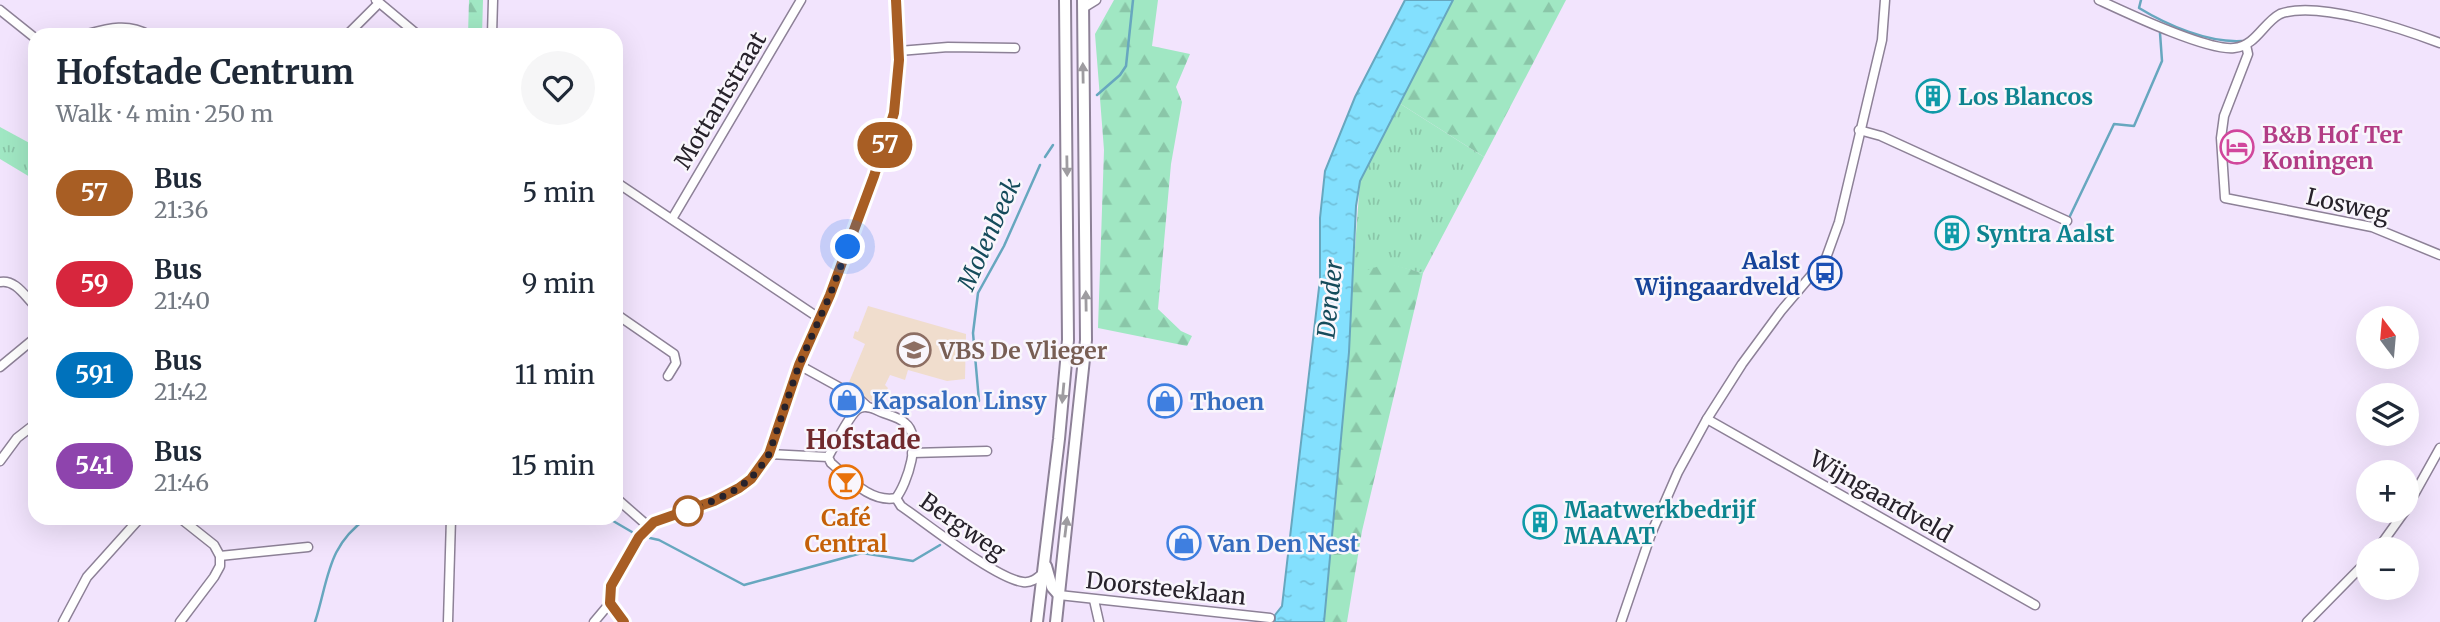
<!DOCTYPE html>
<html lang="en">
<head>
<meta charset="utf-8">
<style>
	:root { --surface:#fff; --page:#f6f6f7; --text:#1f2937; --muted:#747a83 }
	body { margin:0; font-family:Merriweather,serif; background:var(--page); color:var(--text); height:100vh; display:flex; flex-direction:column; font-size:26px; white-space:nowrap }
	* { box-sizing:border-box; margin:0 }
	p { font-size:23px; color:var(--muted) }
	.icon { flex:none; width:38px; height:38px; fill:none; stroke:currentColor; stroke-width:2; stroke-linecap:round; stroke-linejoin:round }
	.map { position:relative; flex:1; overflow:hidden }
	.sheet { position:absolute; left:28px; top:28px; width:595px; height:497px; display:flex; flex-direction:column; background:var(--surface); border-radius:21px; box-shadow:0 7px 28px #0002 }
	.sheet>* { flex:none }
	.badge { padding:0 14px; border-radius:23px; font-size:24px; line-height:46px }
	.needle { width:46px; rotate:344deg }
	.fabs { position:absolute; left:2356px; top:306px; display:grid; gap:14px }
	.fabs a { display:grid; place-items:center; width:63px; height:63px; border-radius:50%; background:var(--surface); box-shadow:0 7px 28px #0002; font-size:35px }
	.you { position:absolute; width:35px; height:35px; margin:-18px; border:5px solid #fff; border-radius:50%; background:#1a73e8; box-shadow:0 0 0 10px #1a73e833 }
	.map>.badge { position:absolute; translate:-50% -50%; box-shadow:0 0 0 4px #fff }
	.round { display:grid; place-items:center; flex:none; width:74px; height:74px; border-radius:37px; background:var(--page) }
	.overview { display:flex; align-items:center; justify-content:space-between; height:119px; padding:0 28px }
	h1 { font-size:33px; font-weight:700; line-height:52px }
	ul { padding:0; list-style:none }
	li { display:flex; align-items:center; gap:21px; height:91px; padding:0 28px }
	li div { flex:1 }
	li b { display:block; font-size:26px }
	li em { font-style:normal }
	li .badge { min-width:77px; font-weight:700; text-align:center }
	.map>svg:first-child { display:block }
	.education { fill:#f0ddcd }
	.grass { fill:url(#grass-tufts) }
	.forest { fill:url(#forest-firs) }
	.water { fill:url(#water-ripples); stroke:#67a7bf; stroke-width:2 }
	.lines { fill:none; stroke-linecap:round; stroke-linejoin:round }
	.stream { stroke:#67a7bf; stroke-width:2.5 }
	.minor-casing { stroke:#8d8197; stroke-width:11 }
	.major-casing { stroke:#8d8197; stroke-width:14 }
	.minor { stroke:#fff; stroke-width:8 }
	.major { stroke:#fff; stroke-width:10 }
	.oneway { fill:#9e9ca0 }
	.line-casing { stroke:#fff; stroke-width:16 }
	.line { stroke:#a85e24; stroke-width:10 }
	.walk { stroke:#27222b; stroke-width:7; stroke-dasharray:0 12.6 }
	.stop-dot { fill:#fff; stroke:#a85e24; stroke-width:3.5 }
	.labels { text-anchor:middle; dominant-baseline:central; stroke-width:5; stroke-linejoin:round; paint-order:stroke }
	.culture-label { font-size:23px; font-weight:bold; fill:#0d838f; stroke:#f9f6fc; text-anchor:start }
	.street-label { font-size:23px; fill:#27222b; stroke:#f9f6fc }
	.hotel-label { font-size:23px; font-weight:bold; fill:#b23c85; stroke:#f9f6fc; text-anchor:start }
	.transit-label { font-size:23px; font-weight:bold; fill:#164399; stroke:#f9f6fc; text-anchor:end }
	.education-label { font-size:23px; font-weight:bold; fill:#785e54; stroke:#f9f6fc; text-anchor:start }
	.shop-label { font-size:23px; font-weight:bold; fill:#366cbe; stroke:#f9f6fc; text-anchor:start }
	.food-label { font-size:23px; font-weight:bold; fill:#c56008; stroke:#f9f6fc }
	.water-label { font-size:24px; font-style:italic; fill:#154b5b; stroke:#f9f6fc }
	.quarter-label { font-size:26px; font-weight:bold; fill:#712a2e; stroke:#f9f6fc }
</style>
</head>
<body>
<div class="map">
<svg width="2440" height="622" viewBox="0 0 2440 622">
	<defs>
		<pattern id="grass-tufts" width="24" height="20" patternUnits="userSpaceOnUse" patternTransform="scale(1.75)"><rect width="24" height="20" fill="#a0e7c3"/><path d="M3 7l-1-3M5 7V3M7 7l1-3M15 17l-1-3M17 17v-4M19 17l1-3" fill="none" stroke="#8ac6a8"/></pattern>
		<pattern id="forest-firs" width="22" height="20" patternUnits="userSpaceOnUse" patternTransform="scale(1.75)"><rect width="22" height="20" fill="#a0e7c3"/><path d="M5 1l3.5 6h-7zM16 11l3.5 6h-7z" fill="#8ac6a8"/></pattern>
		<pattern id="water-ripples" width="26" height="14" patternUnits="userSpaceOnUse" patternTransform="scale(1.75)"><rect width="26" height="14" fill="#83e0fe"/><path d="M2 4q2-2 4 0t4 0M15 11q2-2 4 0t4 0" fill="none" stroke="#71c0da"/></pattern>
	</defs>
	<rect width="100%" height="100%" fill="#f2e4fd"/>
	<path class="education" d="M868,306l98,28 -1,45 -18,2 -39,-11 -3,10 -15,-5 -5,10 3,3 -10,17 -31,-18 18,-43 -12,-6 2,-7 3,1z"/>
	<g class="grass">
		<path d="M1399,103l85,54 -61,116 -36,-9 -35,23 8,-106z"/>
		<path d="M0,127l35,19v34l-35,-21z"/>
	</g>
	<g class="forest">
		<path d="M469,0h14l-1,35h-14z"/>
		<path d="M1114,0h44l-6,46 38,8 -14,33 6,15 -11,62 -13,145 23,22 11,5 -5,10 -89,-18 6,-178 -9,-116z"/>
		<path d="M1453,0h113l-82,157 -85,-54z"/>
		<path d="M1387,263l36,10 -61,258 -15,91h-23l25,-270 3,-65 8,-14z"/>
	</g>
	<path class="water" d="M1405,0h48l-93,181 -4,25 -7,146 -25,270h-49v-7l7,-9 38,-327v-61l5,-47 30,-74z"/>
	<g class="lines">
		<g class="stream">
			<path d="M2141,0l-2,8c28,17 69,35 103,33"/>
			<path d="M1097,95l23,-20 6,-9 7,-66"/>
			<path d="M1045,157l8,-12"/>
			<path d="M2070,216l44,-92 20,2 28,-65 -2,-28"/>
			<path d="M979,401l-6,-68 5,-40 26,-47 36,-81"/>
			<path d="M608,518l24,14"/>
			<path d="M650,538l9,2 85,45 118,-32 51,8 27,-16"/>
			<path d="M315,622c14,-44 12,-76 52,-104"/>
		</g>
		<defs>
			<g id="minor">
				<path d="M376,0l42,35"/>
				<path d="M2099,0c28,13 108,51 135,48 22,-2 29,-25 46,-34 37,-14 123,15 160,29"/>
				<path d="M1083,8l13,-8"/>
				<path d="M0,10l35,28"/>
				<path d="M83,35c23,-6 44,-13 66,0"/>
				<path d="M347,35l32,-32"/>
				<path d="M492,35l1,-35"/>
				<path d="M2246,45l2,9 -24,62 -3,22 4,60 147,29 68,28"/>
				<path d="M899,51l49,-4 67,1"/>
				<path d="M1859,130l22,6 186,85"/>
				<path d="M616,182l203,136"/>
				<path d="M672,219l129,-219"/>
				<path d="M0,282c15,-3 25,14 35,24"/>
				<path d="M616,314l58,40 2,9 -8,13"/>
				<path d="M799,365l58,32 11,10"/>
				<path d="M0,367l35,-29"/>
				<path d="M1707,419l328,186"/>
				<path d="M912,453l75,-2"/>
				<path d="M769,454l59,3 3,6c18,15 39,40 65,35 11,-14 27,-61 9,-75 -6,-6 -17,-8 -24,-11 -7,-3 -14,-7 -21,-4 -10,4 -26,39 -32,49"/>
				<path d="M0,461l17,-23 18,-14"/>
				<path d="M616,498l32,28"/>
				<path d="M896,498l5,8c25,17 95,73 122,76 8,1 13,-3 19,-8"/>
				<path d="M2406,509l34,-61"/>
				<path d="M2377,550l28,-39"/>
				<path d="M220,556l88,-9"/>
				<path d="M1059,595l211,23"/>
				<path d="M1094,600l5,22"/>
				<path d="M63,622l24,-45 53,-59"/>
				<path d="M180,622l34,-45 6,-11v-10l-6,-11 -34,-27"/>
				<path d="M448,622l3,-104"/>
				<path d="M594,622l16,-19"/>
				<path d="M624,622l-14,-19 1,-17 28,-49 15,-15 60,-21 25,-13 19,-17 11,-17 30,-89 31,-71 53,-142 11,-39 5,-53 -3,-60"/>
				<path d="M1621,622l30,-88 27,-62 29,-53 35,-55 39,-53 45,-53 13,-36 43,-182 3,-40"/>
				<path d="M2307,622l61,-62"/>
			</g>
			<g id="major">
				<path d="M1046,566l6,21 7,8"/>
				<path d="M1037,622l22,-183 9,-99 -3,-340"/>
				<path d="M1056,622l30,-282 -3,-340"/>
			</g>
		</defs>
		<use href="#minor" class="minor-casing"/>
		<use href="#major" class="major-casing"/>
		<use href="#minor" class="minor"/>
		<use href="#major" class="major"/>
	</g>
	<defs><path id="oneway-solid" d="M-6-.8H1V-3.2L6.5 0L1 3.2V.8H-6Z" transform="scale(1.75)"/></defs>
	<g class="oneway">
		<use href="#oneway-solid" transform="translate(1083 73) rotate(-91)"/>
		<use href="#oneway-solid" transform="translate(1067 166) rotate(89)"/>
		<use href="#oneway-solid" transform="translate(1086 301) rotate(-91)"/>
		<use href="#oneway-solid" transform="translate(1063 393) rotate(95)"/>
		<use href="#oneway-solid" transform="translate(1066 527) rotate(-83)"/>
	</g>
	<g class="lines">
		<defs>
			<path id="line" d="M624,622l-14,-19 1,-17 28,-49 15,-15 60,-21 25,-13 12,-9 18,-25 30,-89 31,-70 44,-119 20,-63 5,-53 -3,-60"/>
		</defs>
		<use href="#line" class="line-casing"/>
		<use href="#line" class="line"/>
		<path class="walk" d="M688,511c36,-15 60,-21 81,-57l30,-89 31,-70 18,-48"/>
	</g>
	<defs>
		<symbol id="building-ring" viewBox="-11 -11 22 22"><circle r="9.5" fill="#f9f6fc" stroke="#0f9aa8" stroke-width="1.5"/><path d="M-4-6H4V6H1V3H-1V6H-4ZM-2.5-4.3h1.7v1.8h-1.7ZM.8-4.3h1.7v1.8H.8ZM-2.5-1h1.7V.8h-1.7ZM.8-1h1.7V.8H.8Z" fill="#0f9aa8"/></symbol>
		<symbol id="hotel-ring" viewBox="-11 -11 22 22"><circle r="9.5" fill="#f9f6fc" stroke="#d1479c" stroke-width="1.5"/><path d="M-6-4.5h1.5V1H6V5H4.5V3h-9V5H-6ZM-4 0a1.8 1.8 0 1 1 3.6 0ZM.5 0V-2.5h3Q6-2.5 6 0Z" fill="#d1479c"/></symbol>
		<symbol id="bus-ring" viewBox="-11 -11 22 22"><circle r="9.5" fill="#f9f6fc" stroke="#1a4fb4" stroke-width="1.5"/><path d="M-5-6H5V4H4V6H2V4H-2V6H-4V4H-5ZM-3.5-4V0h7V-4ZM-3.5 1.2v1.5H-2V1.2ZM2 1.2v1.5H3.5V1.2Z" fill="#1a4fb4"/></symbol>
		<symbol id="school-ring" viewBox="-11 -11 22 22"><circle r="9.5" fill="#f9f6fc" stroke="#8d6e63" stroke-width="1.5"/><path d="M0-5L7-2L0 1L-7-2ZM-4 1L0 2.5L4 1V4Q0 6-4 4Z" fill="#8d6e63"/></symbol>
		<symbol id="shop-ring" viewBox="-11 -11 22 22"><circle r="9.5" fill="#f9f6fc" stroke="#3f7fe0" stroke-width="1.5"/><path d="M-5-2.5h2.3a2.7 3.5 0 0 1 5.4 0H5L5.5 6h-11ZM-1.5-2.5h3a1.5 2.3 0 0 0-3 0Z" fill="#3f7fe0"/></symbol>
		<symbol id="bar-ring" viewBox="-11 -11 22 22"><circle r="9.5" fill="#f9f6fc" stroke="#e8710a" stroke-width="1.5"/><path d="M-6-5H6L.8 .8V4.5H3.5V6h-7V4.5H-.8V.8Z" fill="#e8710a"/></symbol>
	</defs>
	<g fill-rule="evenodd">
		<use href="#building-ring" x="1914" y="77" width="38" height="38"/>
		<use href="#hotel-ring" x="2218" y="128" width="38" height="38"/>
		<use href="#building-ring" x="1933" y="214" width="38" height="38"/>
		<use href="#bus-ring" x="1806" y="254" width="38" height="38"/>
		<use href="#school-ring" x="895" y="331" width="38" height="38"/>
		<use href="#shop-ring" x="828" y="381" width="38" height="38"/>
		<use href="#shop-ring" x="1146" y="382" width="38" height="38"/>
		<use href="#bar-ring" x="827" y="463" width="38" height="38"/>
		<use href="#building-ring" x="1521" y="503" width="38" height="38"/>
		<use href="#shop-ring" x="1165" y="524" width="38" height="38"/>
	</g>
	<circle class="stop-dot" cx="688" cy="511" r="14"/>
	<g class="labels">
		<g class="culture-label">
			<text x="1958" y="96">Los Blancos</text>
			<text x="1976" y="233">Syntra Aalst</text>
			<text x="1564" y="509">Maatwerkbedrijf<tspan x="1564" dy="26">MAAAT</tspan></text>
		</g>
		<g class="street-label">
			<text transform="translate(720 100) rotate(-59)">Mottantstraat</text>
			<text transform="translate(2348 205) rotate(13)">Losweg</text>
			<text transform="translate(1881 496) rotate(30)">Wijngaardveld</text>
			<text transform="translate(963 526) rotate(35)">Bergweg</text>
			<text transform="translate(1166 588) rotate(6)">Doorsteeklaan</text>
		</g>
		<g class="hotel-label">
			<text x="2262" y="134">B&amp;B Hof Ter<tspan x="2262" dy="26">Koningen</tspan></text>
		</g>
		<g class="transit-label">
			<text x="1800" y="260">Aalst<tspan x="1800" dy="26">Wijngaardveld</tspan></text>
		</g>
		<g class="education-label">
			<text x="939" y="350">VBS De Vlieger</text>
		</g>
		<g class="shop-label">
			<text x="872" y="400">Kapsalon Linsy</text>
			<text x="1190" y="401">Thoen</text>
			<text x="1208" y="543">Van Den Nest</text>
		</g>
		<g class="food-label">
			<text x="846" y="517">Café<tspan x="846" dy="26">Central</tspan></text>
		</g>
		<g class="water-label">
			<text transform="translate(989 234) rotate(-66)">Molenbeek</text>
			<text transform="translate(1330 299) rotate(-84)">Dender</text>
		</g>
		<g class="quarter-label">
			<text x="863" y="439">Hofstade</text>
		</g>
	</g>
</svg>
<div class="fabs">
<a><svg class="needle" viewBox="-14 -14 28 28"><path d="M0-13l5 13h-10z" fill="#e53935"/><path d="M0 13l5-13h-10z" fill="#747a83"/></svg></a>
<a><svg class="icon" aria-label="layers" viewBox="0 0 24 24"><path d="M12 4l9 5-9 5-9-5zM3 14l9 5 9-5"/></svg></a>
<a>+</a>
<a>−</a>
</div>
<div class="you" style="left:848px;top:247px"></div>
<b class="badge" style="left:885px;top:145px;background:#a85e24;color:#fff">57</b>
<section class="sheet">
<div class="overview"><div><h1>Hofstade Centrum</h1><p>Walk · 4 min · 250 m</p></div><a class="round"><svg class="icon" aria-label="heart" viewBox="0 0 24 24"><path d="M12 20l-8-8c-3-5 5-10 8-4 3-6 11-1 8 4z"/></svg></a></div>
<ul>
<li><span class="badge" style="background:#a85e24;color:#fff">57</span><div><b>Bus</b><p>21:36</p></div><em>5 min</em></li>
<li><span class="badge" style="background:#d7263d;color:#fff">59</span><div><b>Bus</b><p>21:40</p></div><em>9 min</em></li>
<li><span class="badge" style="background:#0072bc;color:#fff">591</span><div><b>Bus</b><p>21:42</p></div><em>11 min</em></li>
<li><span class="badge" style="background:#8e44ad;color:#fff">541</span><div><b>Bus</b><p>21:46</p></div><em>15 min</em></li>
</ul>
</section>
</div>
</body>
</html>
